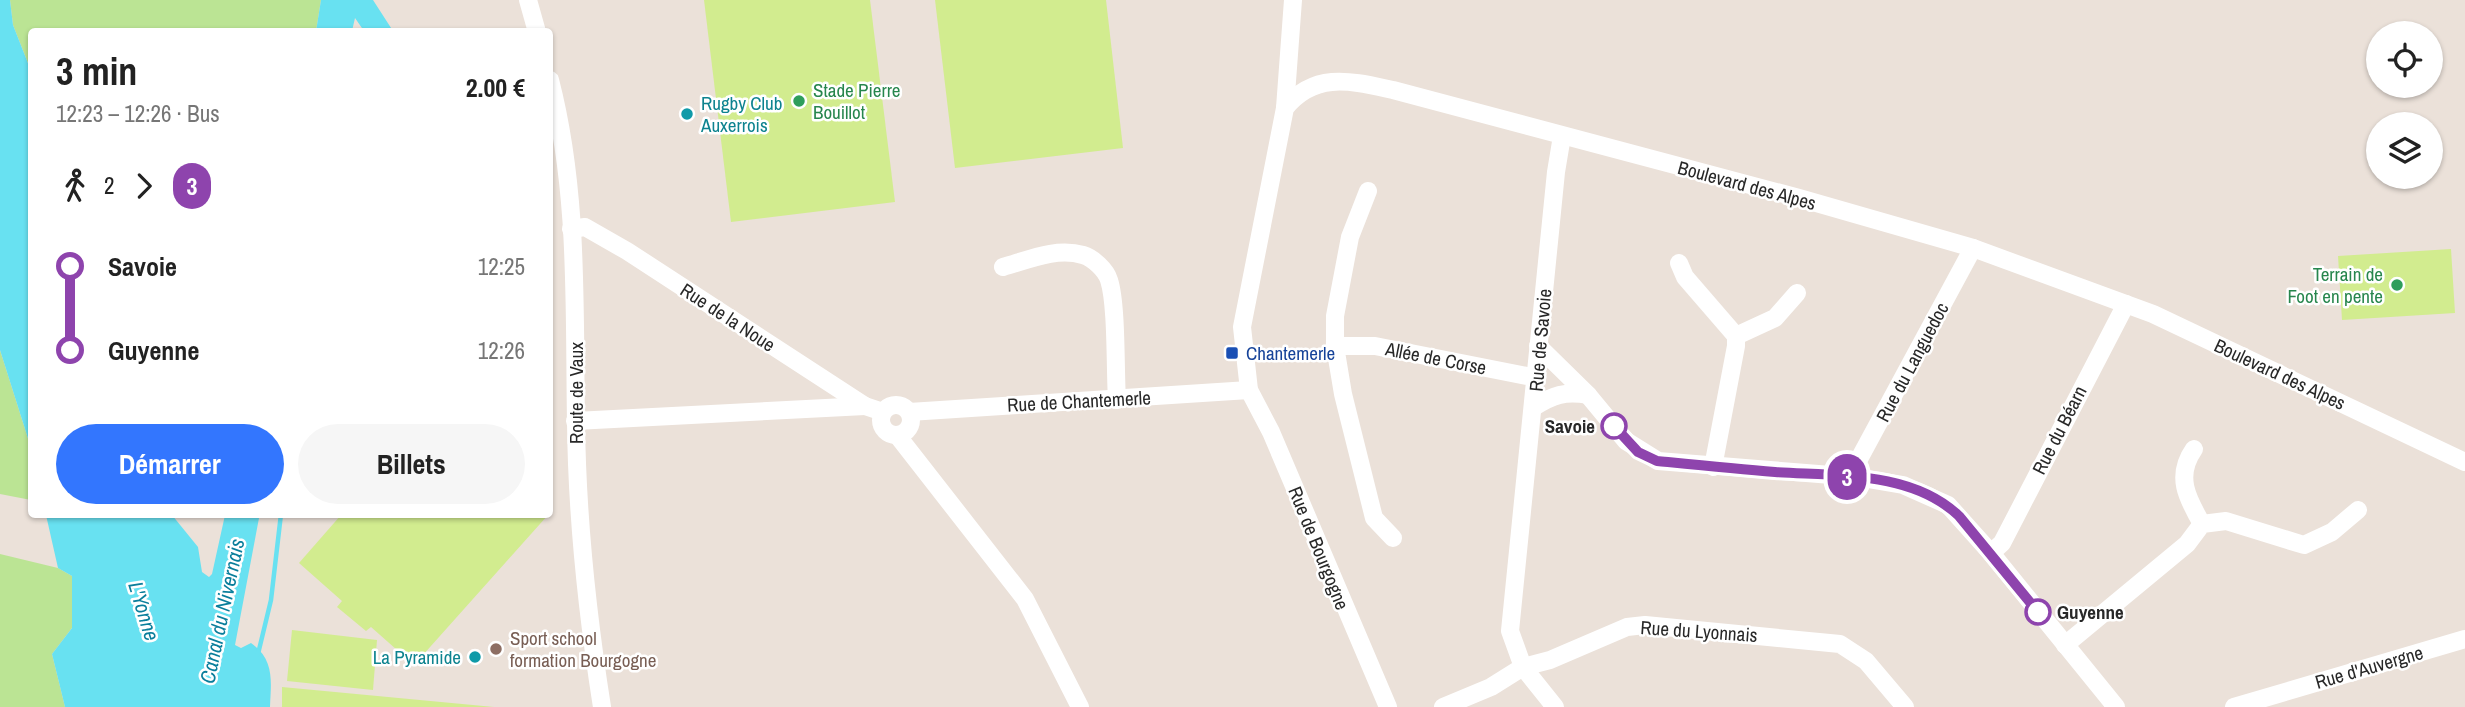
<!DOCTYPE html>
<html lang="fr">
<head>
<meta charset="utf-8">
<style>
	:root { --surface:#fff; --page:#f6f6f6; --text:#222; --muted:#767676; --accent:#3376fe }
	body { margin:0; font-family:"Archivo Narrow",sans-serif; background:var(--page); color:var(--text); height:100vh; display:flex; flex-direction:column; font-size:26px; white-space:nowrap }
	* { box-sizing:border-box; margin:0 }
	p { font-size:23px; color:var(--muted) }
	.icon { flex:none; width:38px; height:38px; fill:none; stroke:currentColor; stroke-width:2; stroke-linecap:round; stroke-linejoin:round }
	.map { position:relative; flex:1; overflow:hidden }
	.drawer { position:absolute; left:28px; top:28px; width:525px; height:490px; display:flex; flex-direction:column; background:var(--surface); border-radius:7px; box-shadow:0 2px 5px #0004 }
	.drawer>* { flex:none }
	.badge { padding:0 14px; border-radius:23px; font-size:24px; line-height:46px }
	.controls { position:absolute; left:2366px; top:21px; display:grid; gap:14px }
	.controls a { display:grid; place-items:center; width:77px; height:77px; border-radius:50%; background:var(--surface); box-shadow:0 2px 5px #0004; font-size:35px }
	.map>.badge { position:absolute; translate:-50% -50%; box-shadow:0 0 0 4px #fff }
	.legs { display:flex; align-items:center; gap:10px; height:77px; padding:0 28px; font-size:23px }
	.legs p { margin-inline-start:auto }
	.summary { display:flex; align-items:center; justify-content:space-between; height:119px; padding:0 28px }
	h1 { font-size:38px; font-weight:700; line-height:52px }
	.action { display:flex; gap:14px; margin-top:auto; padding:14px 28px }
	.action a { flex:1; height:80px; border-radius:42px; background:var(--accent); color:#fff; font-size:28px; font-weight:700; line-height:80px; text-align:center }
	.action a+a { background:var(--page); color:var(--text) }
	ul { padding:0 28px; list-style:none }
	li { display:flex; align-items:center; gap:24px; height:84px; font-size:26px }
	li i { display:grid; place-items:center; width:10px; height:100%; margin:0 9px; background:currentColor }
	li i::after { content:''; width:18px; height:18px; margin:-9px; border:5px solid; border-radius:50%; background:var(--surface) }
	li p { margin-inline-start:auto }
	li:first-child i { background:linear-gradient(#0000 50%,currentColor 0) }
	li:last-child i { background:linear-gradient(currentColor 50%,#0000 0) }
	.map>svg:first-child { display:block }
	.green { fill:#bbe494 }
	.pitch { fill:#d2ec8f }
	.water { fill:#68e1f1 }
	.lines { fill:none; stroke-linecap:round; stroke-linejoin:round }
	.stream { stroke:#68e1f1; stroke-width:4.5 }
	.minor { stroke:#fff; stroke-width:18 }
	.line-1-casing { stroke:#fff; stroke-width:16 }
	.line-1 { stroke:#8e44ad; stroke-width:10 }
	.leisure-dot { fill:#2e9e5b; stroke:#fff; stroke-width:2.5 }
	.culture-dot { fill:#0f9aa8; stroke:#fff; stroke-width:2.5 }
	.transit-dot { fill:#1a4fb4; stroke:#fff; stroke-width:2.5 }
	.stop-1-dot { fill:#fff; stroke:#8e44ad; stroke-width:3.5 }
	.education-dot { fill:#8d6e63; stroke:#fff; stroke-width:2.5 }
	.labels { text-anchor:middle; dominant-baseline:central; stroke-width:5; stroke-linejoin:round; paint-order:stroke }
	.leisure-label { font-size:19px; fill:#27864d; stroke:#fff; text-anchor:start }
	.culture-label { font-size:19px; fill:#0d838f; stroke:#fff; text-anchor:start }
	.street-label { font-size:19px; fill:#282828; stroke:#fff }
	.transit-label { font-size:19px; fill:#164399; stroke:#fff; text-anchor:start }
	.stop-label { font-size:19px; font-weight:bold; fill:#282828; stroke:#fff; text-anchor:end }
	.education-label { font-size:19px; fill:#785e54; stroke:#fff; text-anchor:start }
	.water-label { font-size:21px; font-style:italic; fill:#0a7e9b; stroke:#fff }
</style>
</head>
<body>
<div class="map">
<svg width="2465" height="707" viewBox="0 0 2465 707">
	<rect width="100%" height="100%" fill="#ebe1d9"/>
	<g class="green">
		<path d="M10,0h311l-5,31 -284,1 -1,39 -18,-46z"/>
		<path d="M0,350l31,98v52l-31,-6z"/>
		<path d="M0,554l58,14 14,8v52l-20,26 13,53h-65z"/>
	</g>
	<g class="pitch">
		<path d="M704,0h166l25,202 -164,20z"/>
		<path d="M935,0h171l17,148 -168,20z"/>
		<path d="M2451,249l4,64 -113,7 -4,-64z"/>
		<path d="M341,515v-1l207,1 -134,150 -43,-38 -5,4 -29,-24 5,-6 -43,-38z"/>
		<path d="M292,630l85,10 -4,50 -86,-9z"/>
		<path d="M282,687l212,20h-212z"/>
	</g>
	<g class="water">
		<path d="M0,0h10l3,25 18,46v377l-31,-98z"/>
		<path d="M321,0h52l20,31h-29l-9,-13 -3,13h-36z"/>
		<path d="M46,515h126l26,32 4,25 7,5 3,-3 13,-59h22l12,3 -24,127 6,3 10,-5c24,17 20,38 19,64h-205l-13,-53 20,-26v-52l-14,-8z"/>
	</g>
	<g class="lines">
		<path class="stream" d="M258,654l13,-54 10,-86"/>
		<g class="minor">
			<path d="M528,0l9,32"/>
			<path d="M550,80c29,112 24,228 26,342 1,97 11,190 26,285"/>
			<path d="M1285,108l8,-108"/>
			<path d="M1368,191l-18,46 -15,79v30l8,48 31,124 19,20"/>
			<path d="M571,229l14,-2 42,24 238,155 18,6"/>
			<path d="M1679,263l6,14 51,59v10l-23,121"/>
			<path d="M1003,267c25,-7 53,-20 80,-12 10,3 23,15 26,25 8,25 6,90 8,120"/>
			<path d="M1736,336l39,-18 22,-25"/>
			<path d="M1335,346h40l162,32"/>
			<path d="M1538,346l50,49 38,46 32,20 198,16 47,8 45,20 43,48 125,154"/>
			<circle cx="896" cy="420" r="15"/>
			<path d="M1534,407c19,-12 31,-16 54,-12"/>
			<path d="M909,412l340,-22"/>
			<path d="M575,421l290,-15"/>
			<path d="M897,435l128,164 55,108"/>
			<path d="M2194,449c-19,27 -7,49 8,75"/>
			<path d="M1856,477l2,-16 115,-213"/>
			<path d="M1991,553l11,-10 124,-239"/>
			<path d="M2065,645l122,-101 15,-20 24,-3 78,24 28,-13 26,-22"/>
			<path d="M1388,707l-117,-275 -22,-42 -7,-63 43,-219c30,-37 66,-27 108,-18l406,108 174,50 180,66 312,148"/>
			<path d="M1443,707l48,-20 32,-20 27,-7 77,-33 18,-2 195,19 26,17 39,46"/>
			<path d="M1555,707l-32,-40 -13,-36 46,-459 6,-36"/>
			<path d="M2234,707l231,-68"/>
		</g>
	</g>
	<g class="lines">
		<defs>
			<path id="line-1" d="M1614,426l24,26 19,9c40,4 79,8 118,11 62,4 137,-1 184,44l79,96"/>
		</defs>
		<use href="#line-1" class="line-1-casing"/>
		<use href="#line-1" class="line-1"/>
	</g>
	<g class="leisure-dot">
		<circle cx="799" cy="101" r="7"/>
		<circle cx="2397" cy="285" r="7"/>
	</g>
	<g class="culture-dot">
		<circle cx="687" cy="114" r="7"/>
		<circle cx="475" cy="657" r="7"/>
	</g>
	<rect class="transit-dot" x="1225" y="346" width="14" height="14" rx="3.5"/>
	<g class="stop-1-dot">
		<circle cx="1614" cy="426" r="12"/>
		<circle cx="2038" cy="612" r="12"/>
	</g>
	<circle class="education-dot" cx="496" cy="649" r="7"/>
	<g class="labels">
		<g class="leisure-label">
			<text x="813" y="90">Stade Pierre<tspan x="813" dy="22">Bouillot</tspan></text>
			<text x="2383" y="274" text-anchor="end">Terrain de<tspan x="2383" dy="22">Foot en pente</tspan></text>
		</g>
		<g class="culture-label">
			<text x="701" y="103">Rugby Club<tspan x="701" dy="22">Auxerrois</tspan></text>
			<text x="461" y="657" text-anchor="end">La Pyramide</text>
		</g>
		<g class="street-label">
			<text transform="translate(1747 185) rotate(15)">Boulevard des Alpes</text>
			<text transform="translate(728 317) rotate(33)">Rue de la Noue</text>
			<text transform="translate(1540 340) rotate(-85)">Rue de Savoie</text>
			<text transform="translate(1436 358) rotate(11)">Allée de Corse</text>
			<text transform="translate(1912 362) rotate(-62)">Rue du Languedoc</text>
			<text transform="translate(2280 374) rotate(25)">Boulevard des Alpes</text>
			<text transform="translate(576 393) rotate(-90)">Route de Vaux</text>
			<text transform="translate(1079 401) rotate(-3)">Rue de Chantemerle</text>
			<text transform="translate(2059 430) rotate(-63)">Rue du Béarn</text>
			<text transform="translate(1319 548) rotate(68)">Rue de Bourgogne</text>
			<text transform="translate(1699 631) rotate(4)">Rue du Lyonnais</text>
			<text transform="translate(2369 667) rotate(-16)">Rue d'Auvergne</text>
		</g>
		<g class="transit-label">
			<text x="1246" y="353">Chantemerle</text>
		</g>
		<g class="stop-label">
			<text x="1595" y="426">Savoie</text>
			<text x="2057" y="612" text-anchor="start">Guyenne</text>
		</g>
		<g class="education-label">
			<text x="510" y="638">Sport school<tspan x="510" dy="22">formation Bourgogne</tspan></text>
		</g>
		<g class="water-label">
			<text transform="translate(144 611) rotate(73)">L'Yonne</text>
			<text transform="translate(222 611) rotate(-78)">Canal du Nivernais</text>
		</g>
	</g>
</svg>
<div class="controls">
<a><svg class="icon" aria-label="locate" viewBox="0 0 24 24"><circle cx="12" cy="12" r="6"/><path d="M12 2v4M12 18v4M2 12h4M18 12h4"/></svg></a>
<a><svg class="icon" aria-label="layers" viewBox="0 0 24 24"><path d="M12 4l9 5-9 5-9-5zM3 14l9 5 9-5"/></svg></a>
</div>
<b class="badge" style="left:1847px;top:477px;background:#8e44ad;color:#fff">3</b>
<section class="drawer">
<div class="summary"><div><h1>3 min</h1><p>12:23 – 12:26 · Bus</p></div><b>2.00 €</b></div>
<div class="legs"><svg class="icon" aria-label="walk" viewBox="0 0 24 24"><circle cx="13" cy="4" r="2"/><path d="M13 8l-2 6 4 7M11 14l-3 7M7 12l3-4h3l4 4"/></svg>2<svg class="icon" aria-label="forward" viewBox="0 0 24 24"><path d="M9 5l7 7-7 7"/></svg><b class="badge" style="background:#8e44ad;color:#fff">3</b></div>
<ul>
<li><i style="color:#8e44ad"></i><b>Savoie</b><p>12:25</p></li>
<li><i style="color:#8e44ad"></i><b>Guyenne</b><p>12:26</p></li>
</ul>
<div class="action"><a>Démarrer</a><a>Billets</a></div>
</section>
</div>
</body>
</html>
